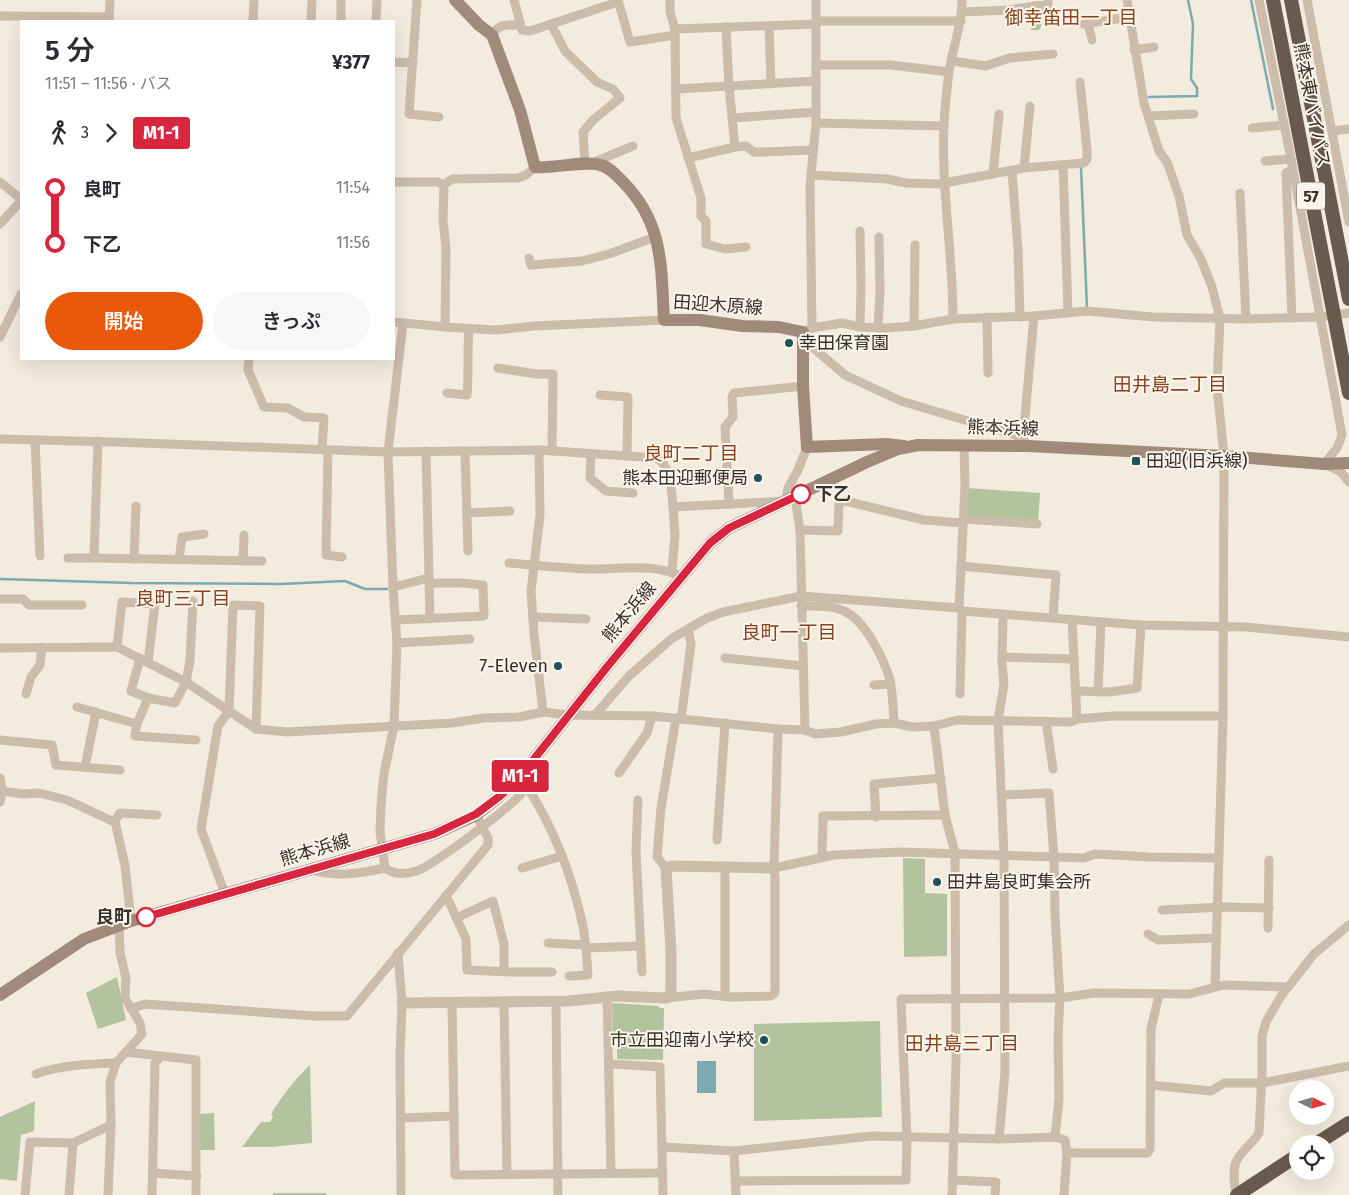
<!DOCTYPE html>
<html lang="ja">
<head>
<meta charset="utf-8">
<style>
	:root { --surface:#fff; --page:#f7f7f7; --text:#2b2b33; --muted:#7c7c81; --accent:#ea580c }
	body { margin:0; font-family:"Fira Sans","Noto Sans JP",sans-serif; background:var(--page); color:var(--text); height:100vh; display:flex; flex-direction:column; font-size:19px; white-space:nowrap }
	* { box-sizing:border-box; margin:0 }
	p { font-size:16px; color:var(--muted) }
	.icon { flex:none; width:28px; height:28px; fill:none; stroke:currentColor; stroke-width:2; stroke-linecap:round; stroke-linejoin:round }
	.map { position:relative; flex:1; overflow:hidden }
	.panel { position:absolute; left:20px; top:20px; width:375px; height:340px; display:flex; flex-direction:column; background:var(--surface); border-radius:0px; box-shadow:0 5px 20px #0002 }
	.panel>* { flex:none }
	.badge { padding:0 10px; border-radius:4px; font-size:18px; line-height:32px }
	.needle { width:32px; rotate:95deg }
	.buttons { position:absolute; left:1289px; top:1080px; display:grid; gap:10px }
	.buttons a { display:grid; place-items:center; width:45px; height:45px; border-radius:50%; background:var(--surface); box-shadow:0 5px 20px #0002; font-size:25px }
	.map>.badge { position:absolute; translate:-50% -50%; box-shadow:0 0 0 2px #fff }
	.legs { display:flex; align-items:center; gap:8px; height:55px; padding:0 25px; font-size:16px }
	.legs p { margin-inline-start:auto }
	.head { display:flex; align-items:center; justify-content:space-between; height:85px; padding:0 25px }
	h1 { font-size:28px; font-weight:600; line-height:38px }
	.button { display:flex; gap:10px; margin-top:auto; padding:10px 25px }
	.button a { flex:1; height:58px; border-radius:30px; background:var(--accent); color:#fff; font-size:20px; font-weight:600; line-height:58px; text-align:center }
	.button a+a { background:var(--page); color:var(--text) }
	ul { padding:0 25px; list-style:none }
	li { display:flex; align-items:center; gap:18px; height:55px; font-size:19px }
	li i { display:grid; place-items:center; width:8px; height:100%; margin:0 6px; background:currentColor }
	li i::after { content:''; width:12px; height:12px; margin:-6px; border:4px solid; border-radius:50%; background:var(--surface) }
	li p { margin-inline-start:auto }
	li:first-child i { background:linear-gradient(#0000 50%,currentColor 0) }
	li:last-child i { background:linear-gradient(currentColor 50%,#0000 0) }
	.map>svg:first-child { display:block }
	.green { fill:#b3c39e }
	.water { fill:#7caab1 }
	.lines { fill:none; stroke-linecap:round; stroke-linejoin:round }
	.stream { stroke:#7caab1; stroke-width:2.5 }
	.minor { stroke:#ccbcaa; stroke-width:9 }
	.tertiary { stroke:#ccbcaa; stroke-width:11 }
	.secondary { stroke:#a08b7b; stroke-width:12 }
	.trunk { stroke:#6a5a4d; stroke-width:14 }
	.line-1-casing { stroke:#fff; stroke-width:11 }
	.line-1 { stroke:#d7263d; stroke-width:8 }
	.poi-dot { fill:#1e525b; stroke:#faf5eb; stroke-width:2 }
	.stop-1-dot { fill:#fff; stroke:#d7263d; stroke-width:2.5 }
	.labels { text-anchor:middle; dominant-baseline:central; stroke-width:4; stroke-linejoin:round; paint-order:stroke }
	.shield { fill:#faf5eb; stroke:#736b63; stroke-width:1 }
	.shield-label { font-size:16px; font-weight:bold; fill:#393029 }
	.street-label { font-size:18px; fill:#393029; stroke:#faf5eb }
	.poi-label { font-size:18px; fill:#393029; stroke:#faf5eb; text-anchor:start }
	.stop-label { font-size:18px; font-weight:bold; fill:#393029; stroke:#faf5eb; text-anchor:start }
	.neighbourhood-label { font-size:19px; fill:#894321; stroke:#faf5eb }
</style>
</head>
<body>
<div class="map">
<svg width="1349" height="1195" viewBox="0 0 1349 1195">
	<rect width="100%" height="100%" fill="#f3ebde"/>
	<g class="green">
		<path d="M1045,9l-5,21h-9v-20z"/>
		<path d="M967,488l73,5 -2,30 -73,-5z"/>
		<path d="M903,858l22,1v34l22,1v62l-43,1z"/>
		<path d="M117,977l9,43 -28,9 -12,-36z"/>
		<path d="M612,1003l47,3v2h5l-1,52 -46,-1v-14h-4z"/>
		<path d="M880,1021l2,96 -128,4v-97z"/>
		<path d="M310,1065l2,78 -41,4h-29l19,-25h9l3,-5 -2,-3c11,-18 24,-35 39,-49z"/>
		<path d="M35,1101l-1,30 -13,4 -4,46 -17,-2v-62z"/>
		<path d="M214,1113l1,37h-17l1,-36z"/>
		<rect x="273" y="1193" width="53" height="2"/>
	</g>
	<rect class="water" x="697" y="1061" width="19" height="32"/>
	<g class="lines">
		<g class="stream">
			<path d="M1251,0l22,109"/>
			<path d="M1149,97l48,-1v-8l-6,-9 2,-55 -5,-24"/>
			<path d="M1081,167l6,141"/>
			<path d="M0,579l131,4 150,1 64,-3 20,8h22"/>
		</g>
		<g class="minor">
			<path d="M417,0l-8,114 30,3"/>
			<path d="M514,0l8,30 8,1 88,-29"/>
			<path d="M618,0l12,42 45,-7"/>
			<path d="M670,0v12l5,17 1,89 25,80v18l5,5v23l19,5 21,-2"/>
			<path d="M1127,0l17,103 15,48 8,11 12,34 8,39 14,24 11,28 8,31 -3,69 7,69 -1,260 -8,270"/>
			<path d="M1259,0l32,159 51,276 -5,13 -13,16 17,8 8,10"/>
			<path d="M1307,0l42,222"/>
			<path d="M962,12l47,-2 39,-6v-4"/>
			<path d="M0,16l109,1"/>
			<path d="M109,21l1,-21"/>
			<path d="M253,21l1,-21"/>
			<path d="M311,21l1,-21"/>
			<path d="M341,21v-21"/>
			<path d="M376,21l1,-21"/>
			<path d="M816,21h145"/>
			<path d="M1088,23l4,17"/>
			<path d="M551,24l14,27 32,31 16,7 7,9 -27,22 -10,12 2,32"/>
			<path d="M1084,24l45,-7"/>
			<path d="M769,26l2,58"/>
			<path d="M726,27l3,59 6,61"/>
			<path d="M675,29l141,-5"/>
			<path d="M492,35c8,-12 14,-10 28,-10"/>
			<path d="M1134,50l20,-3"/>
			<path d="M952,61l34,5 23,-8 44,-4"/>
			<path d="M394,62l19,1"/>
			<path d="M816,65h75l58,7"/>
			<path d="M677,89l139,-8"/>
			<path d="M1149,116l45,-2"/>
			<path d="M732,118l84,-6"/>
			<path d="M816,123l128,3"/>
			<path d="M1252,128l32,-3"/>
			<path d="M1332,131l17,-2"/>
			<path d="M688,158l47,-11 11,-1 8,6h9l50,-2"/>
			<path d="M1265,161l26,-2"/>
			<path d="M592,163l41,-17"/>
			<path d="M1063,165l5,147"/>
			<path d="M1024,168l6,-62"/>
			<path d="M1012,171l6,79 2,67"/>
			<path d="M993,174l6,-60"/>
			<path d="M811,175l76,4 19,4 33,1 85,-16 60,-5 3,-4v-9l-7,-68"/>
			<path d="M0,182l21,17"/>
			<path d="M394,182h44l6,3"/>
			<path d="M1240,193l6,126"/>
			<path d="M0,224l21,-23"/>
			<path d="M529,258l2,7 51,-4 27,-7 46,-17"/>
			<path d="M987,317l1,56"/>
			<path d="M1292,318l-6,-145 7,-4"/>
			<path d="M953,319c0,-65 -12,-130 -9,-195 1,-17 3,-36 5,-53 4,-24 13,-46 13,-71"/>
			<path d="M394,322l51,5 51,3 38,-4 130,-6"/>
			<path d="M914,326l1,-81"/>
			<path d="M445,327l1,-79 -3,-28 1,-35 8,-6 66,-1 8,-3 9,-8"/>
			<path d="M860,327l1,-39 -1,-57"/>
			<path d="M812,328l-2,-143 6,-62v-123"/>
			<path d="M878,328l2,-36 -1,-55"/>
			<path d="M803,332l9,-4 30,-5 18,4 25,1 29,-2 39,-7 81,-3 53,-5 66,6 93,2 74,-2 29,-4"/>
			<path d="M0,337l21,-43"/>
			<path d="M804,340l41,35 56,26 114,34 8,4 5,7"/>
			<path d="M249,359l-1,11 16,37 24,1 16,9 20,1 -2,32"/>
			<path d="M498,368l38,6h17l-1,77"/>
			<path d="M447,393l20,2c2,-22 0,-44 2,-66"/>
			<path d="M600,395l28,2 -1,59"/>
			<path d="M0,439l114,3 274,10 151,-2 117,8c17,9 15,32 17,49l113,-6 2,-13 10,-18 9,-23"/>
			<path d="M1023,439l11,-123"/>
			<path d="M35,440l5,116"/>
			<path d="M98,441l-4,117 168,3"/>
			<path d="M328,450l-2,105 16,2"/>
			<path d="M539,450l1,65 -9,76 3,43 9,78"/>
			<path d="M426,451l4,168"/>
			<path d="M465,451l3,100"/>
			<path d="M591,454l-1,24 16,13 27,2"/>
			<path d="M795,497l5,33 5,200"/>
			<path d="M729,504l-4,-77 8,-10 -1,-20 2,-4 69,-7"/>
			<path d="M467,513l43,-2"/>
			<path d="M964,519l73,5"/>
			<path d="M800,530l38,1 1,-29 6,-1 79,19 39,3"/>
			<path d="M68,558h26"/>
			<path d="M134,559l2,-53"/>
			<path d="M179,560l3,-23 22,-3"/>
			<path d="M243,561l1,-26"/>
			<path d="M509,563c25,2 51,5 77,6 28,1 71,-7 95,8"/>
			<path d="M961,566l95,9 -3,43"/>
			<path d="M672,571l3,-35 -2,-29"/>
			<path d="M393,587l36,-9"/>
			<path d="M0,599h23l6,6h53"/>
			<path d="M801,606c14,0 30,-1 43,5 21,9 40,48 46,69 3,14 3,29 4,43"/>
			<path d="M959,608l3,3 179,14 105,2 103,10"/>
			<path d="M533,617l53,2"/>
			<path d="M396,620l88,-4 -1,-31 -20,-2h-34"/>
			<path d="M1072,620l5,99"/>
			<path d="M397,643l73,-4"/>
			<path d="M117,647l5,-45 33,2 -7,58"/>
			<path d="M0,648l117,-1 69,35 70,47 31,3 165,-9 32,-5 35,-1 24,-5 25,3 84,1 126,13 27,1 10,4 26,-2 35,-8 18,-1 18,4 22,-1 23,-6 114,2 6,-3 36,-3h110"/>
			<path d="M1002,657l72,2"/>
			<path d="M140,658l-9,33 17,7"/>
			<path d="M725,658l78,8"/>
			<path d="M874,685l16,-1"/>
			<path d="M1077,691l32,1 28,-4 4,-63"/>
			<path d="M1098,692l3,-70"/>
			<path d="M26,694l5,-17 9,-12 2,-18"/>
			<path d="M960,694l2,-83"/>
			<path d="M77,707l60,17 -2,12 61,4"/>
			<path d="M595,715l34,-39 42,-37 36,-21 16,-6 78,-16 158,12 6,-122 -1,-41"/>
			<path d="M681,719l10,-75 -3,-15"/>
			<path d="M1046,721l7,48"/>
			<path d="M137,724l11,-26 27,5 11,-21 4,-21 3,-60"/>
			<path d="M934,726l11,89 10,38 1,208 -4,134"/>
			<path d="M778,729l-4,139 60,-13 67,-3 183,6 11,-4 54,3 69,1"/>
			<path d="M0,740l52,5 4,20 64,5"/>
			<path d="M85,767l11,-55"/>
			<path d="M619,773l28,-40 5,-17"/>
			<path d="M0,778l2,13 -2,11"/>
			<path d="M526,785c28,43 46,91 57,141 3,16 4,33 5,49l-19,1"/>
			<path d="M2,791l21,3 16,-1 28,7 45,21h3l10,45 6,55"/>
			<path d="M1002,795l47,-2 5,64 1,59 5,82 -2,39 1,62 -4,38"/>
			<path d="M638,800l-2,51 6,121"/>
			<path d="M876,817l-2,-33 67,-6"/>
			<path d="M115,821l5,-8 37,2"/>
			<path d="M717,840l8,-117"/>
			<path d="M822,857l1,-41 122,-1"/>
			<path d="M725,867v129"/>
			<path d="M385,868l-5,-36 1,-27 3,-32 10,-47 3,-83 -4,-56 -5,-135 15,-129"/>
			<path d="M522,868l40,-12"/>
			<path d="M666,868l-9,-11 4,-49 15,-90"/>
			<path d="M311,870c27,7 46,4 74,-2 10,8 26,6 36,1 17,-8 95,-65 103,-79 6,-9 8,-19 8,-29"/>
			<path d="M225,894l-24,-65 17,-103 11,-15 4,-106 27,1 -4,123"/>
			<path d="M446,895l20,44 1,31 44,2h41"/>
			<path d="M1162,910l62,-3 45,1"/>
			<path d="M456,918l37,-17 11,43v27"/>
			<path d="M1268,928l1,-68"/>
			<path d="M1148,934l10,6 58,-2"/>
			<path d="M548,943l37,2"/>
			<path d="M586,948l55,-2"/>
			<path d="M398,953l4,50 -2,52 1,140"/>
			<path d="M607,996l4,177"/>
			<path d="M666,998l38,-4 26,3 41,-1 4,-3v-115l-1,-10"/>
			<path d="M556,1001l2,194"/>
			<path d="M504,1002l3,172"/>
			<path d="M452,1003l3,172 208,-2"/>
			<path d="M131,1009l14,-5 170,12h32l141,-171v-7l-12,-23"/>
			<path d="M126,1052l70,8v135"/>
			<path d="M610,1064l50,3 3,128"/>
			<path d="M36,1074c25,-9 53,-10 80,-11"/>
			<path d="M1151,1085l60,6 13,-8h38l87,-17"/>
			<path d="M401,1118l53,-2"/>
			<path d="M999,1139l6,-67 -1,-217 -6,-135 6,-35 -2,-22 1,-49"/>
			<path d="M663,1147l71,4 138,-15 127,3 56,-2 10,3 2,12 7,1h74l2,-4 1,-120 8,-34"/>
			<path d="M734,1151l2,44"/>
			<path d="M153,1173l44,3"/>
			<path d="M952,1180l44,2 -1,13"/>
			<path d="M735,1181l171,-1 1,-42 -6,-139 159,-1 34,-5 95,1 35,-9 64,2"/>
			<path d="M25,1195l5,-53 43,1"/>
			<path d="M69,1195l4,-52 38,-18"/>
			<path d="M108,1195l3,-70 -1,-43 6,-19 26,-29 -2,-11 -15,-25 1,-19 -6,-27 -1,-25"/>
			<path d="M152,1195l3,-132 6,-7"/>
			<path d="M1064,1195l3,-43"/>
			<path d="M1236,1195c-1,-10 -4,-24 0,-33 4,-10 17,-19 23,-29l3,-60v-37l4,-14 15,-26 33,-42 35,-29"/>
		</g>
		<path class="tertiary" d="M402,1003l167,-2 48,-5 49,2 3,-1 2,-6v-40l-5,-83 5,-2 103,2"/>
		<g class="secondary">
			<path d="M455,0l24,25 13,10 28,75 15,57c19,2 49,-7 65,-2 10,2 17,11 24,18 40,41 37,85 40,137h36l42,6 37,1 24,5v54l4,61 79,-3 18,2"/>
			<path d="M0,995l84,-56 47,-18 303,-87 42,-19 24,-19 19,-18 88,-111 103,-124 19,-15 138,-66 31,-13 20,-4 110,1 196,10 100,8 25,-1"/>
		</g>
		<g class="trunk">
			<path d="M1273,0l76,393"/>
			<path d="M1291,0l58,299"/>
			<path d="M1316,1144l33,-21"/>
			<path d="M1237,1195l61,-40"/>
		</g>
	</g>
	<g class="lines">
		<defs>
			<path id="line-1" d="M146,917l288,-83 42,-20 24,-18 19,-18 88,-111 103,-124 19,-15 72,-34"/>
		</defs>
		<use href="#line-1" class="line-1-casing"/>
		<use href="#line-1" class="line-1"/>
	</g>
	<g class="poi-dot">
		<circle cx="789" cy="343" r="5"/>
		<rect x="1131" y="456" width="10" height="10" rx="2.5"/>
		<circle cx="758" cy="478" r="5"/>
		<circle cx="558" cy="666" r="5"/>
		<circle cx="937" cy="882" r="5"/>
		<circle cx="764" cy="1040" r="5"/>
	</g>
	<g class="stop-1-dot">
		<circle cx="801" cy="494" r="9"/>
		<circle cx="146" cy="917" r="9"/>
	</g>
	<g class="labels">
		<rect class="shield" x="1297" y="182.5" width="28" height="27" rx="4"/>
		<g class="shield-label">
			<text x="1311" y="196">57</text>
		</g>
		<g class="street-label">
			<text transform="translate(1312 105) rotate(79)">熊本東バイパス</text>
			<text transform="translate(718 305) rotate(4)">田迎木原線</text>
			<text transform="translate(1003 428) rotate(2)">熊本浜線</text>
			<text transform="translate(629 612) rotate(-50)">熊本浜線</text>
			<text transform="translate(315 850) rotate(-16)">熊本浜線</text>
		</g>
		<g class="poi-label">
			<text x="799" y="343">幸田保育園</text>
			<text x="1146" y="461">田迎(旧浜線)</text>
			<text x="748" y="478" text-anchor="end">熊本田迎郵便局</text>
			<text x="548" y="666" text-anchor="end">7-Eleven</text>
			<text x="947" y="882">田井島良町集会所</text>
			<text x="754" y="1040" text-anchor="end">市立田迎南小学校</text>
		</g>
		<g class="stop-label">
			<text x="815" y="494">下乙</text>
			<text x="132" y="917" text-anchor="end">良町</text>
		</g>
		<g class="neighbourhood-label">
			<text x="1071" y="17">御幸笛田一丁目</text>
			<text x="1170" y="384">田井島二丁目</text>
			<text x="691" y="453">良町二丁目</text>
			<text x="183" y="598">良町三丁目</text>
			<text x="789" y="632">良町一丁目</text>
			<text x="962" y="1043">田井島三丁目</text>
		</g>
	</g>
</svg>
<div class="buttons">
<a><svg class="needle" viewBox="-14 -14 28 28"><path d="M0-13l5 13h-10z" fill="#e53935"/><path d="M0 13l5-13h-10z" fill="#7c7c81"/></svg></a>
<a><svg class="icon" aria-label="locate" viewBox="0 0 24 24"><circle cx="12" cy="12" r="6"/><path d="M12 2v4M12 18v4M2 12h4M18 12h4"/></svg></a>
</div>
<b class="badge" style="left:520px;top:776px;background:#d7263d;color:#fff">M1-1</b>
<section class="panel">
<div class="head"><div><h1>5 分</h1><p>11:51 – 11:56 · バス</p></div><b>¥377</b></div>
<div class="legs"><svg class="icon" aria-label="walk" viewBox="0 0 24 24"><circle cx="13" cy="4" r="2"/><path d="M13 8l-2 6 4 7M11 14l-3 7M7 12l3-4h3l4 4"/></svg>3<svg class="icon" aria-label="forward" viewBox="0 0 24 24"><path d="M9 5l7 7-7 7"/></svg><b class="badge" style="background:#d7263d;color:#fff">M1-1</b></div>
<ul>
<li><i style="color:#d7263d"></i><b>良町</b><p>11:54</p></li>
<li><i style="color:#d7263d"></i><b>下乙</b><p>11:56</p></li>
</ul>
<div class="button"><a>開始</a><a>きっぷ</a></div>
</section>
</div>
</body>
</html>
